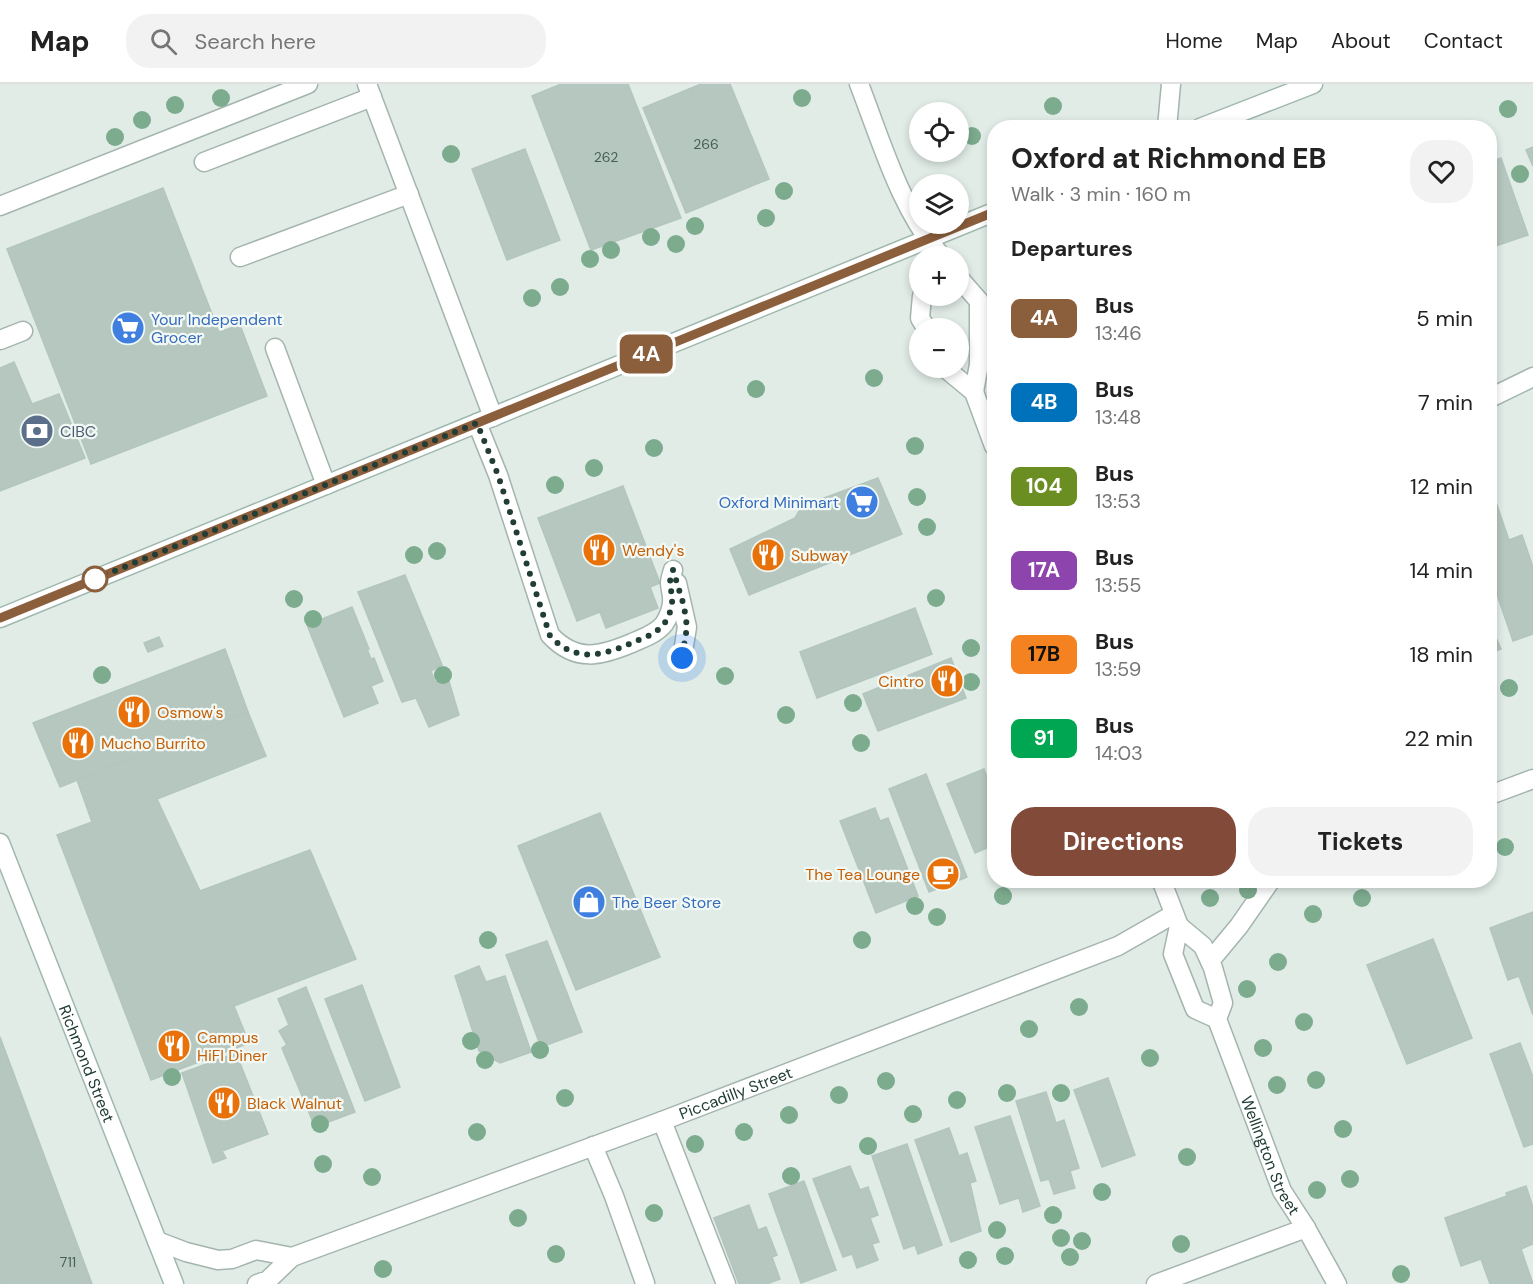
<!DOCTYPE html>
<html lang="en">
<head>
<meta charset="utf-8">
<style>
	:root { --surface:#fff; --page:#f2f2f2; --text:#222; --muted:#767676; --line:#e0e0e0; --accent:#814a39 }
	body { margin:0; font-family:"DM Sans",sans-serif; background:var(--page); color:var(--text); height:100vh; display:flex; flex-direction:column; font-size:22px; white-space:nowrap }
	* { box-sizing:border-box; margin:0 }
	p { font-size:20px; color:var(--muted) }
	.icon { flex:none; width:33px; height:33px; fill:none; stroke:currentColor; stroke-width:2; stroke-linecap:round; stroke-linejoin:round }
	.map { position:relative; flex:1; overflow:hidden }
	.side { position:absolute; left:987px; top:36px; width:510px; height:768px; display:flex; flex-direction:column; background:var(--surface); border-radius:24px; box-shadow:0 3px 9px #0003 }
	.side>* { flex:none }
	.badge { padding:0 12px; border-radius:9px; font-size:21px; line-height:39px }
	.buttons { position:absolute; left:909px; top:18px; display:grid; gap:12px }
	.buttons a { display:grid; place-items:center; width:60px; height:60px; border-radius:50%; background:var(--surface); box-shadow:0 3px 9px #0003; font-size:30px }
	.you { position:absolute; width:30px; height:30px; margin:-15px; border:4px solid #fff; border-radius:50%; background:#1a73e8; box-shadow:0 0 0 9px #1a73e833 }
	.map>.badge { position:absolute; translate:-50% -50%; box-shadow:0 0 0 3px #fff }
	h2 { padding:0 24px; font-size:22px; line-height:54px }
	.round { display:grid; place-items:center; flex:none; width:63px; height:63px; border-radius:24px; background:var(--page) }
	.summary { display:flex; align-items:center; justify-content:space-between; height:102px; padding:0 24px }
	h1 { font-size:28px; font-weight:700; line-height:45px }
	.cta { display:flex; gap:12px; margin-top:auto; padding:12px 24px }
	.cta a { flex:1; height:69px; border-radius:24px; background:var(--accent); color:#fff; font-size:24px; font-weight:700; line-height:69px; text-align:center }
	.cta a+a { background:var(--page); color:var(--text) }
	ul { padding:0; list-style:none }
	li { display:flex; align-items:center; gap:18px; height:84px; padding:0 24px }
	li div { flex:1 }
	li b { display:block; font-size:22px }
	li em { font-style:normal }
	li .badge { min-width:66px; font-weight:700; text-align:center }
	header { display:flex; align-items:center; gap:36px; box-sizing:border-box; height:84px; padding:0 30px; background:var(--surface); border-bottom:2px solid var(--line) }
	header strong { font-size:28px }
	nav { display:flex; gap:33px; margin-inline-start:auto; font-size:21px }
	.search { width:420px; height:54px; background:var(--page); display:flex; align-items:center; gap:15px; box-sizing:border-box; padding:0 21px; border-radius:24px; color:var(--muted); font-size:22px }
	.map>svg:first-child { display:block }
	.building { fill:#b6c7c0; stroke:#b3c6be; stroke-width:1.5 }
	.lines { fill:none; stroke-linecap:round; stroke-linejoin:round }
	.service-casing { stroke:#a4b4ae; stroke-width:21 }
	.minor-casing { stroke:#a4b4ae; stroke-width:21 }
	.secondary-casing { stroke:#9fb8af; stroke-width:21 }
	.service { stroke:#fff; stroke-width:18 }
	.minor { stroke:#fff; stroke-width:18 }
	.secondary { stroke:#fff; stroke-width:18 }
	.tree { fill:#7cab8e }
	.line-casing { stroke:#fff; stroke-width:14 }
	.line { stroke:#8b5e3c; stroke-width:9 }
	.walk { stroke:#213d36; stroke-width:6; stroke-dasharray:0 10.8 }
	.stop-dot { fill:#fff; stroke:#8b5e3c; stroke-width:3 }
	.labels { text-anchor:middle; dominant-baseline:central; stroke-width:4.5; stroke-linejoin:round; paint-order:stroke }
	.number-label { font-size:14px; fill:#466058 }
	.shop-label { font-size:16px; fill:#366cbe; stroke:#f2f9f5; text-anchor:start }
	.service-label { font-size:16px; fill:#4e5e75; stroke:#f2f9f5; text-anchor:start }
	.food-label { font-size:16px; fill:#c56008; stroke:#f2f9f5; text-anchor:start }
	.street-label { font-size:16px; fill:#213d36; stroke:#f2f9f5 }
</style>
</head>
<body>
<header>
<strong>Map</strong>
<div class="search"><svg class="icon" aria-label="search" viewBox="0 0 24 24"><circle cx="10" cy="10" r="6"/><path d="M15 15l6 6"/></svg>Search here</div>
<nav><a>Home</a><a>Map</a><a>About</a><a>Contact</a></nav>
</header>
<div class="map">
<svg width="1533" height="1200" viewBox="0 0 1533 1200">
	<rect width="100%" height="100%" fill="#e1ece7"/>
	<g class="building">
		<path d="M561,0h67l53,134 -90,32 -59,-154z"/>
		<path d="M701,0h29l39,95 -83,34 -43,-105z"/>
		<path d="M1533,63v19l-7,-16z"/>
		<path d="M525,65l35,91 -53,20 -35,-91z"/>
		<path d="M1501,74l27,77 -38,13v-86z"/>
		<path d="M163,104l56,144 21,-7 27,71 -176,68 -84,-215z"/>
		<path d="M14,278l18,42 27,-10 26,64 -85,33v-123z"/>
		<path d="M878,394l24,56 -153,61 -19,-46 65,-31 7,-12z"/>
		<path d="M623,402l37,97 -10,4 8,21 -52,20 -6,-16 -23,9 -39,-103z"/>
		<path d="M1497,421l12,35 13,-5 11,32v67l-20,7 -23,-67v-66z"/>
		<path d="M405,491l37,90 -11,6 4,11 13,-4 11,37 -30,12 -13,-29 -14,4 -44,-110z"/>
		<path d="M352,523l17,42h-2l4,10 3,-1 9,23 -12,5 7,17 -34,14 -37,-92z"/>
		<path d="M915,524l17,46 -115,44 -17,-46z"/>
		<path d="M1492,544l9,21 -11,4v-24z"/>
		<path d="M159,553l4,9 -15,6 -4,-9z"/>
		<path d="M225,565l23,63 -188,75 -27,-64z"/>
		<path d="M951,574l15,40 -88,33 -15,-37z"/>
		<path d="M248,628l18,44 -109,43 43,92 110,-41 46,109 -122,47 15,37 -98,37 -94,-245 35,-13 -15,-42z"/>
		<path d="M984,685l10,26v50l-19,8 -28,-69z"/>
		<path d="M926,690l41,103 -38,15 -40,-103z"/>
		<path d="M875,724l5,13 8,-3 30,78 -42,17 -36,-92z"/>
		<path d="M600,729l60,144 -84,33 -58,-144z"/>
		<path d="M1533,828v103l-14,-39 -11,4 -18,-52z"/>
		<path d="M1433,855l39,99 -65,26 -40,-99z"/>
		<path d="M547,857l35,91 -41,15 -35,-92z"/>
		<path d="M479,882l7,16 19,-6 26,76 -31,11 -21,-12 -24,-75z"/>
		<path d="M362,901l38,102 -35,14 -40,-102z"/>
		<path d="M306,903l49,125 -40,15 -33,-79 5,-3 -8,-14 10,-6 -11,-26z"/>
		<path d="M0,953l92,247h-92z"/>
		<path d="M1520,959l13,34v67l-9,3 -34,-93z"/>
		<path d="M236,969l32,81 -46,17 4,7 -13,5 -31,-90z"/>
		<path d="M1108,994l27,77 -33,12 -28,-77z"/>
		<path d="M1046,1008l10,31 8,-3 15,48 -9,3 5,17 -21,6 -5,-15 -8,2 -25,-80z"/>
		<path d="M1010,1032l30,90 -17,6 -4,-14 -19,6 -25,-77z"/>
		<path d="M949,1044l10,28 8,-3 9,28 -6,2 11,48 -30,11 -36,-102z"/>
		<path d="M907,1060l35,101 -24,9 -3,-9 -11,4 -32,-93z"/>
		<path d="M850,1082l10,24 8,-3 10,28 -8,3 9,24 -7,2 6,16 -21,8 -5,-14 -9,3 -30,-78z"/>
		<path d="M804,1097l32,89 -35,13 -32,-89z"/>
		<path d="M1526,1102l7,21v37l-12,5 12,35h-43l-9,-25 -20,7 -16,-48 62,-22 -1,-3z"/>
		<path d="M749,1121l9,25 8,-3 11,28 -5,2 8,22 -13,5h-28l-25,-66z"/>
	</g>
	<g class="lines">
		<defs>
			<g id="service">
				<path d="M367,0l126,333"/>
				<path d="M1167,44l4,-44"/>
				<path d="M204,78l168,-65"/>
				<path d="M0,122l308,-122"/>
				<path d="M240,173l169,-63"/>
				<path d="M0,256l23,-9"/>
				<path d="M275,264l51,137"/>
				<path d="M1490,314l43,-21"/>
				<path d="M477,339l21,52 52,160c26,28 51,21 82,8 11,-5 24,-9 32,-19 5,-7 9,-18 8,-27 0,-4 -2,-9 -2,-14 0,-4 2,-9 3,-13"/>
				<path d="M677,499l10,44 -5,31"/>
				<path d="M662,1037l64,163"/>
				<path d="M593,1062l21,50 31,87"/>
				<path d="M1156,1200l150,-56"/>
			</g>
			<g id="minor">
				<path d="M859,0c23,59 41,124 82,172"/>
				<path d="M958,193l21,24v63l-5,28"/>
				<path d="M922,212l-2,22 6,10"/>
				<path d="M945,284l29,24 20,54"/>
				<path d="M1490,711l43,-16"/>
				<path id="s1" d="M1159,796l3,2 17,44 24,20 10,22 10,35 -6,16 65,172 24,37 31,56"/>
				<path d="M1179,842l-6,28 22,55 22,10"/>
				<path d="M1210,877l29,-35 32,-46"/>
				<path d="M157,1157l29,11 32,8 14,-1 24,-9 36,7"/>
				<path id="s2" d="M257,1200l11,-4 24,-23 370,-136 456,-175 56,-32"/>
			</g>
			<g id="secondary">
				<path d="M1200,44l113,-44"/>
				<path d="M0,534l994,-406"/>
				<path id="s3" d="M0,759l174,441"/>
			</g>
		</defs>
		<use href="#service" class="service-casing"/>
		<use href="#minor" class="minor-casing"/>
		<use href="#secondary" class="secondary-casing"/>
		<use href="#service" class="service"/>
		<use href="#minor" class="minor"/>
		<use href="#secondary" class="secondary"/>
	</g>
	<g class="tree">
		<circle cx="221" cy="14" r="9"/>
		<circle cx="802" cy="14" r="9"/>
		<circle cx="175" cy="21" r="9"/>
		<circle cx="1053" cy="22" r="9"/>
		<circle cx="1508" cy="25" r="9"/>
		<circle cx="142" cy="36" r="9"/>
		<circle cx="972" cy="52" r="9"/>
		<circle cx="115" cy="53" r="9"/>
		<circle cx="451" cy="70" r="9"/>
		<circle cx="1520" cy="90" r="9"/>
		<circle cx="784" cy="107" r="9"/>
		<circle cx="766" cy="134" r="9"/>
		<circle cx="695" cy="142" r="9"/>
		<circle cx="651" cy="153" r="9"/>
		<circle cx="676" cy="160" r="9"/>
		<circle cx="611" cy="166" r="9"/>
		<circle cx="590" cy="175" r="9"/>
		<circle cx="560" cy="203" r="9"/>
		<circle cx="532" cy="214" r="9"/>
		<circle cx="874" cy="294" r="9"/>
		<circle cx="756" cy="305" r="9"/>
		<circle cx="915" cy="362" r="9"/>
		<circle cx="654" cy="364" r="9"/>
		<circle cx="594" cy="384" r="9"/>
		<circle cx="555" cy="401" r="9"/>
		<circle cx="917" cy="413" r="9"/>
		<circle cx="927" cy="443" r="9"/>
		<circle cx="437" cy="467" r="9"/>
		<circle cx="414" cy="471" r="9"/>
		<circle cx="936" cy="514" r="9"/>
		<circle cx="294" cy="515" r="9"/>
		<circle cx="313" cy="535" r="9"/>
		<circle cx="971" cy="564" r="9"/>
		<circle cx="102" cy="591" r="9"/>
		<circle cx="443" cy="591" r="9"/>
		<circle cx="725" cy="592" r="9"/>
		<circle cx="971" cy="598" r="9"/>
		<circle cx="1509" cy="604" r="9"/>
		<circle cx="853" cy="619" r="9"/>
		<circle cx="786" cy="631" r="9"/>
		<circle cx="861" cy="659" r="9"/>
		<circle cx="1505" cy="763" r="9"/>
		<circle cx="1248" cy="806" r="9"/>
		<circle cx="1003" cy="812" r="9"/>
		<circle cx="1210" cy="814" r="9"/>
		<circle cx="1362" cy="814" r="9"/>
		<circle cx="915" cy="822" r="9"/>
		<circle cx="1313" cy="830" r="9"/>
		<circle cx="937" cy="833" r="9"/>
		<circle cx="488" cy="856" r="9"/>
		<circle cx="862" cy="856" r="9"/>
		<circle cx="1278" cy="878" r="9"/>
		<circle cx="1247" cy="905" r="9"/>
		<circle cx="1079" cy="923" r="9"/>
		<circle cx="1304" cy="938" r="9"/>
		<circle cx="1029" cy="945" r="9"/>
		<circle cx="471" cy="957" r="9"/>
		<circle cx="1263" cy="964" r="9"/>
		<circle cx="540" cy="966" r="9"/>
		<circle cx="1150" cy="974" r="9"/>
		<circle cx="485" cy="976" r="9"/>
		<circle cx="172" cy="993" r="9"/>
		<circle cx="1316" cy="996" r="9"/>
		<circle cx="886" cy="997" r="9"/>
		<circle cx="1277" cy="1001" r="9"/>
		<circle cx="1007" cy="1009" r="9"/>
		<circle cx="1061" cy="1009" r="9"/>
		<circle cx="839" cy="1011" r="9"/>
		<circle cx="565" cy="1014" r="9"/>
		<circle cx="957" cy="1016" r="9"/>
		<circle cx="913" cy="1030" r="9"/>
		<circle cx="789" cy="1031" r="9"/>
		<circle cx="320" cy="1040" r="9"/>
		<circle cx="1343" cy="1045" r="9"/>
		<circle cx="477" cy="1048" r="9"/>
		<circle cx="744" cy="1048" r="9"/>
		<circle cx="695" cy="1060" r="9"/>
		<circle cx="868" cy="1062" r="9"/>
		<circle cx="1187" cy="1073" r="9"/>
		<circle cx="323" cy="1080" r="9"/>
		<circle cx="791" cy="1092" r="9"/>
		<circle cx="372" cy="1093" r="9"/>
		<circle cx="1350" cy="1095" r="9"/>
		<circle cx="1317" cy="1106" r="9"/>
		<circle cx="1102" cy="1108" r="9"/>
		<circle cx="654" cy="1129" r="9"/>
		<circle cx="1053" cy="1131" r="9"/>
		<circle cx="518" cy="1134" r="9"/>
		<circle cx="997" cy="1146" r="9"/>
		<circle cx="1061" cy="1154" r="9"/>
		<circle cx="1082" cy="1157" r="9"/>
		<circle cx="1181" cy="1160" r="9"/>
		<circle cx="556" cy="1170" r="9"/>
		<circle cx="1005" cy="1172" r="9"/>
		<circle cx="1070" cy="1173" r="9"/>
		<circle cx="968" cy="1176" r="9"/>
		<circle cx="383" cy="1185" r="9"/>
		<circle cx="1401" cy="1190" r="9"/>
	</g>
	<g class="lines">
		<defs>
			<path id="line" d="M0,534l994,-406"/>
		</defs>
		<use href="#line" class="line-casing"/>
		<use href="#line" class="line"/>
		<path class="walk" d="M95,495l-5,2 387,-158 21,52 52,161c26,27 51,20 82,7 11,-5 24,-9 32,-19 5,-7 9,-18 8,-27 0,-4 -2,-9 -2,-14 0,-4 2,-9 3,-13l11,36 3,21 -5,31"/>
	</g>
	<defs>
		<symbol id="supermarket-disc" viewBox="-11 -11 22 22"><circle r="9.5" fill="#3f7fe0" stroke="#f2f9f5"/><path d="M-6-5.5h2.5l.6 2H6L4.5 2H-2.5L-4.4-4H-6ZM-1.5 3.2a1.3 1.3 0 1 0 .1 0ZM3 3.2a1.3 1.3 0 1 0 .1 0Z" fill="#fff"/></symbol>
		<symbol id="bank-disc" viewBox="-11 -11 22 22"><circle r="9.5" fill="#5c6f8a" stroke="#f2f9f5"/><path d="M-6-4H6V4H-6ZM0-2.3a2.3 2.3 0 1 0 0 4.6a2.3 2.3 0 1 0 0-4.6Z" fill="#fff"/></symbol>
		<symbol id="restaurant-disc" viewBox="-11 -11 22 22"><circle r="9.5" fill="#e8710a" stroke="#f2f9f5"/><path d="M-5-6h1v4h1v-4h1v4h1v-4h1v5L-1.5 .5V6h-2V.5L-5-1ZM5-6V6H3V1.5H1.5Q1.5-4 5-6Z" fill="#fff"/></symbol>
		<symbol id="cafe-disc" viewBox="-11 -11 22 22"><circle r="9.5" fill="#e8710a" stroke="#f2f9f5"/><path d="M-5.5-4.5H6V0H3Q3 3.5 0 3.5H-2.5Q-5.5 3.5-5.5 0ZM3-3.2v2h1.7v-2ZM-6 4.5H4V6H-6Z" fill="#fff"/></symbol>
		<symbol id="shop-disc" viewBox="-11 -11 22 22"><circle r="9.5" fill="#3f7fe0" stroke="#f2f9f5"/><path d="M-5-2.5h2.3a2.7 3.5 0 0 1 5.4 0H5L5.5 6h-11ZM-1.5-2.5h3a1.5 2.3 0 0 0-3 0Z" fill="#fff"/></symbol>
	</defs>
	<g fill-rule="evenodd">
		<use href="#supermarket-disc" x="109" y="225" width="38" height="38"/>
		<use href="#bank-disc" x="18" y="328" width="38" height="38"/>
		<use href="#supermarket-disc" x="843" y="399" width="38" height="38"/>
		<use href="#restaurant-disc" x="580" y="447" width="38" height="38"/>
		<use href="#restaurant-disc" x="749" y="452" width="38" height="38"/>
		<use href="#restaurant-disc" x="928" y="578" width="38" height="38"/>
		<use href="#restaurant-disc" x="115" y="609" width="38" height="38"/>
		<use href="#restaurant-disc" x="59" y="640" width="38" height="38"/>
		<use href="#cafe-disc" x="924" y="771" width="38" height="38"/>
		<use href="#shop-disc" x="570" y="799" width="38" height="38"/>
		<use href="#restaurant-disc" x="155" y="943" width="38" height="38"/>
		<use href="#restaurant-disc" x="205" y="1000" width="38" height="38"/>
	</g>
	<circle class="stop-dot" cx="95" cy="495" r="12"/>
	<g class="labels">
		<g class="number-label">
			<text x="706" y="60">266</text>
			<text x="606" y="73">262</text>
			<text x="68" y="1178">711</text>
		</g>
		<g class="shop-label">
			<text x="151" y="235">Your Independent<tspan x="151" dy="18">Grocer</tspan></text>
			<text x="839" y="418" text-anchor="end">Oxford Minimart</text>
			<text x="612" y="818">The Beer Store</text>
		</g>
		<g class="service-label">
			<text x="60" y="347">CIBC</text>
		</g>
		<g class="food-label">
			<text x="622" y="466">Wendy's</text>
			<text x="791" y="471">Subway</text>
			<text x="924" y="597" text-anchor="end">Cintro</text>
			<text x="157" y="628">Osmow's</text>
			<text x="101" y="659">Mucho Burrito</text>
			<text x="920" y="790" text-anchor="end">The Tea Lounge</text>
			<text x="197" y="953">Campus<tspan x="197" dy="18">HiFI Diner</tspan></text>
			<text x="247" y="1019">Black Walnut</text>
		</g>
		<g class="street-label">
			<text stroke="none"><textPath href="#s3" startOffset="237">Richmond Street</textPath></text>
			<text stroke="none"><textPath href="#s2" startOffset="518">Piccadilly Street</textPath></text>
			<text stroke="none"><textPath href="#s1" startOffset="306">Wellington Street</textPath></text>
		</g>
	</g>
</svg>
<div class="buttons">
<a><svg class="icon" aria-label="locate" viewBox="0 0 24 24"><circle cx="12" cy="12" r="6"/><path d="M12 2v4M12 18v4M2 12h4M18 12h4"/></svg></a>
<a><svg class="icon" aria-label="layers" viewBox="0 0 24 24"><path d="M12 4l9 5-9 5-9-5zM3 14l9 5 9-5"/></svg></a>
<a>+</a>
<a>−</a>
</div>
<div class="you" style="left:682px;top:574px"></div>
<b class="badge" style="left:646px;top:270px;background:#8b5e3c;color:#fff">4A</b>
<section class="side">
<div class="summary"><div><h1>Oxford at Richmond EB</h1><p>Walk · 3 min · 160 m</p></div><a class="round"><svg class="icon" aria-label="heart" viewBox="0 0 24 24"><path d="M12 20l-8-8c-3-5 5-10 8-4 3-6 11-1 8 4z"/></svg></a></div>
<h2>Departures</h2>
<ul>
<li><span class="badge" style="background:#8b5e3c;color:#fff">4A</span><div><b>Bus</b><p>13:46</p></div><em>5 min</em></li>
<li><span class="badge" style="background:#0072bc;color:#fff">4B</span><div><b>Bus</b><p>13:48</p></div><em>7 min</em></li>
<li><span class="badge" style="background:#6b8e23;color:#fff">104</span><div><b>Bus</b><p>13:53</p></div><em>12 min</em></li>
<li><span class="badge" style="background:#8e44ad;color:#fff">17A</span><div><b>Bus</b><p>13:55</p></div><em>14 min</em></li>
<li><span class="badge" style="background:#f58220;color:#111">17B</span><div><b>Bus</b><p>13:59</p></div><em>18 min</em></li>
<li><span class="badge" style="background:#00a651;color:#fff">91</span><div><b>Bus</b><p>14:03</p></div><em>22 min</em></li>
</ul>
<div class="cta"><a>Directions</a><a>Tickets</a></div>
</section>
</div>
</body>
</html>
